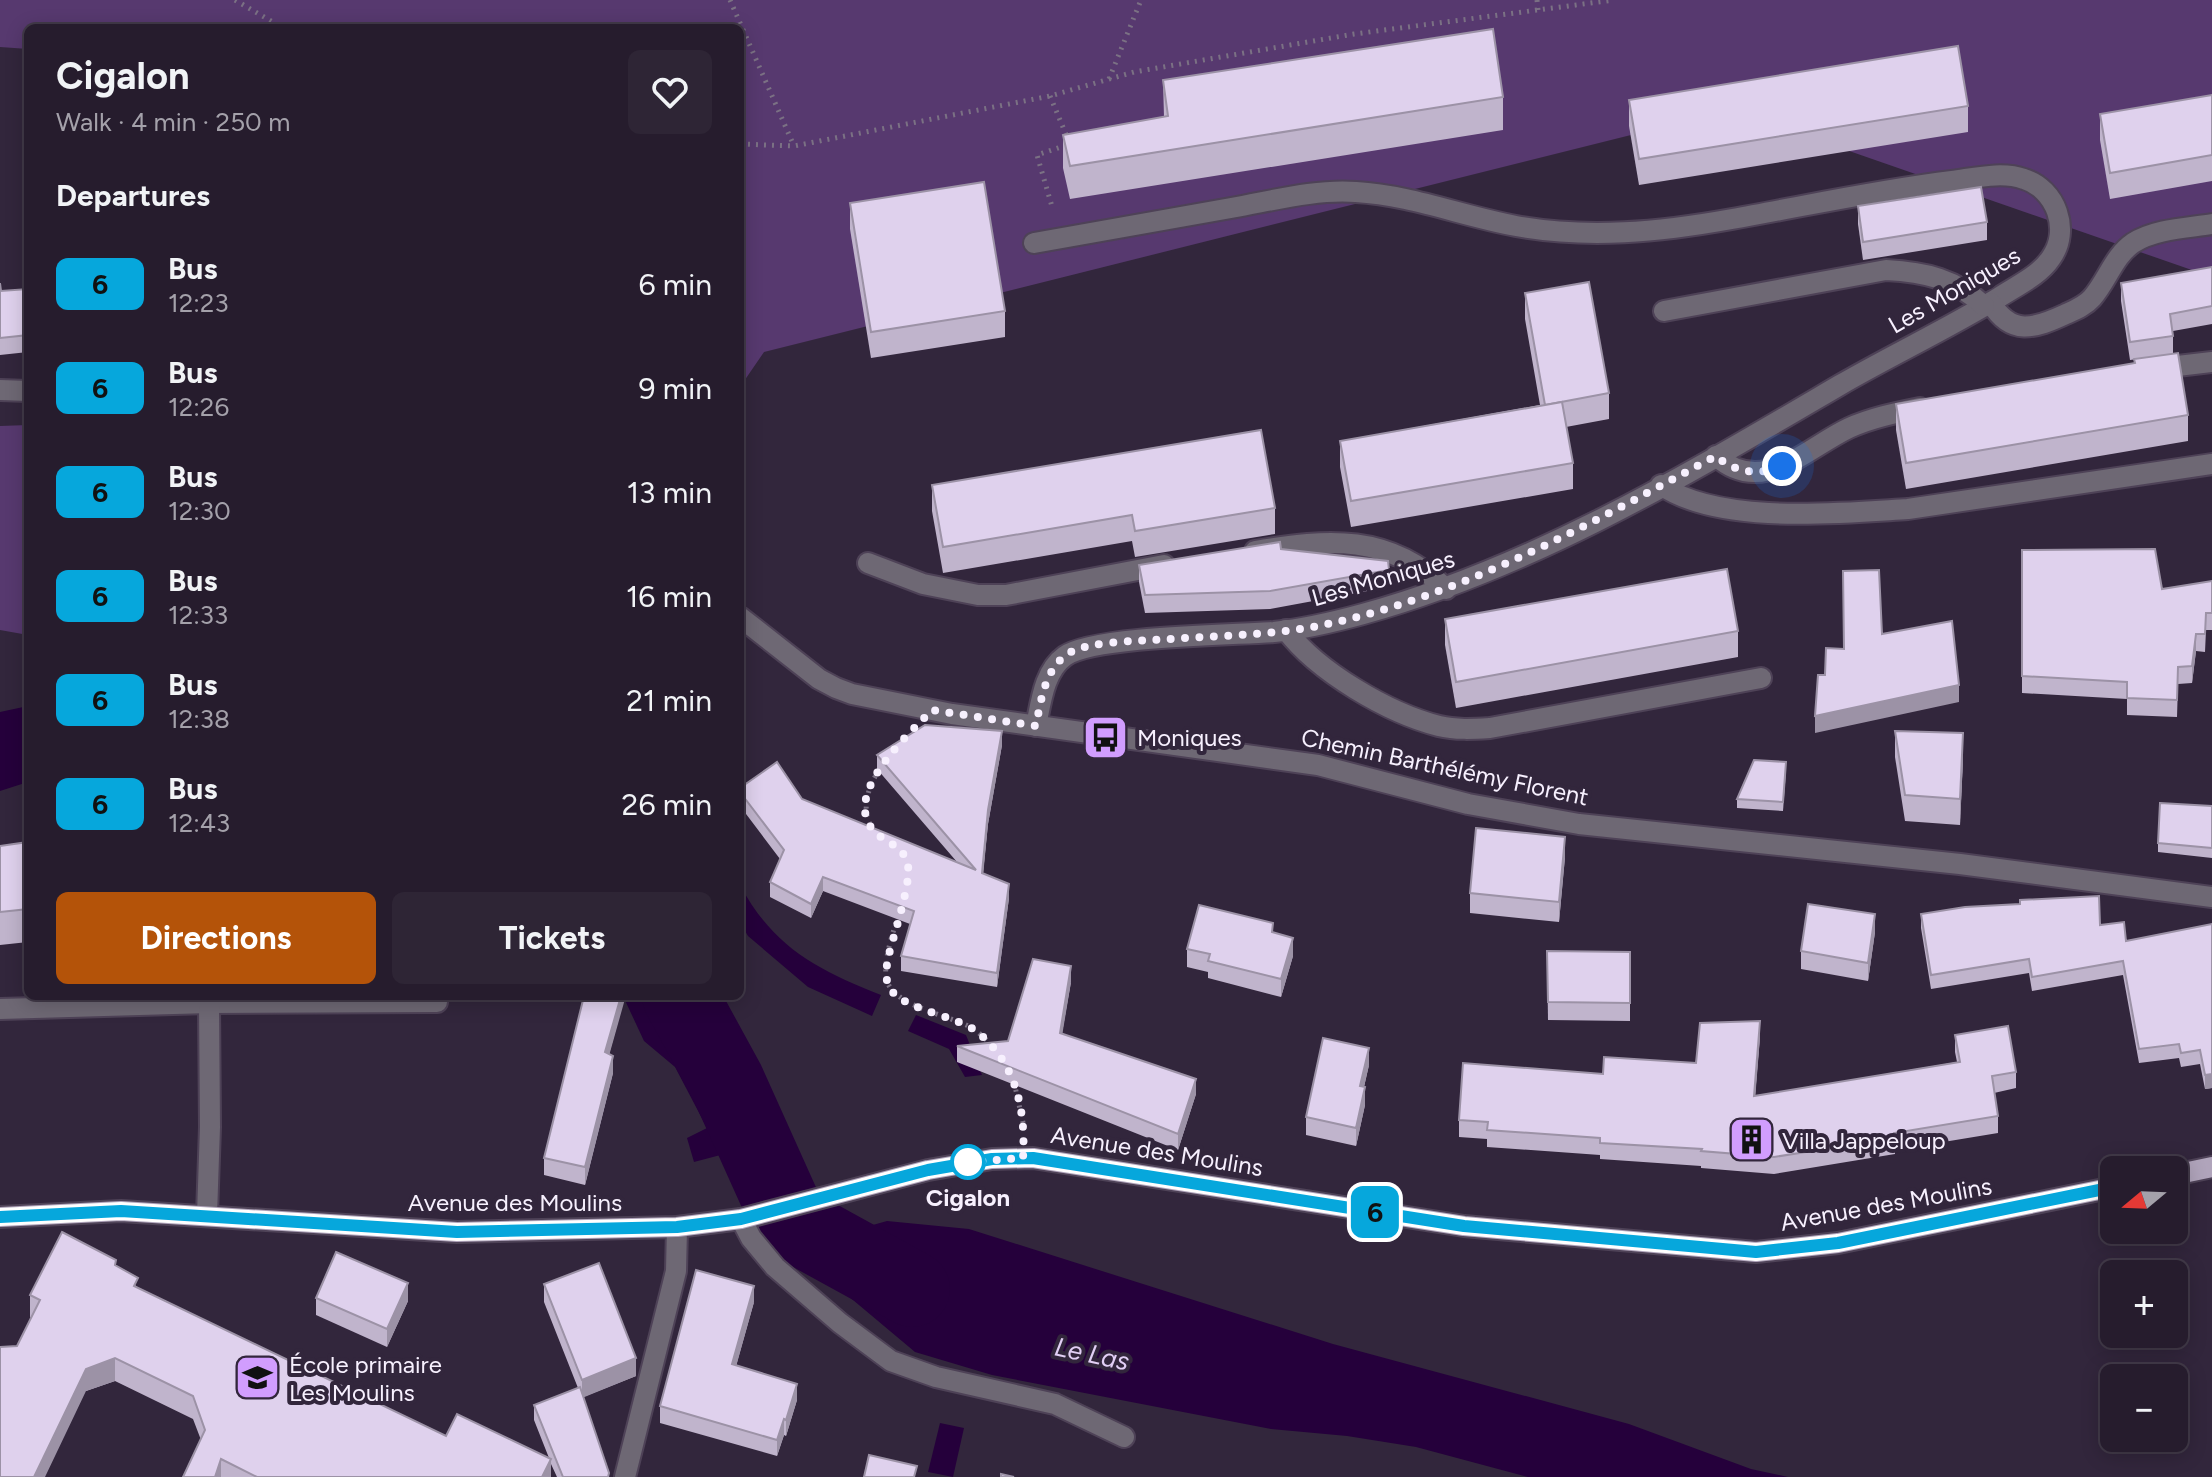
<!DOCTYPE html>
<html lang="en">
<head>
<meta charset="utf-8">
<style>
	:root { --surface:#261c2d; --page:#2e2535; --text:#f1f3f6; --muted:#a4a1aa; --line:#423a49; --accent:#b45309 }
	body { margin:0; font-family:Figtree,sans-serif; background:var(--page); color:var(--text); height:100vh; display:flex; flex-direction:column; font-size:30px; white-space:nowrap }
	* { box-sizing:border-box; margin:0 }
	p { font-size:26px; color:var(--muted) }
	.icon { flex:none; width:44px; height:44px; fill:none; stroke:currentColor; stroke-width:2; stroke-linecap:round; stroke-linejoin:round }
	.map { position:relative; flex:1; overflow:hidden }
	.panel { position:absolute; left:24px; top:24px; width:720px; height:976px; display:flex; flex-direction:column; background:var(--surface); border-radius:12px; box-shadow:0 4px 20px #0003,0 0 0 2px var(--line) }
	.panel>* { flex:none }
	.badge { padding:0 16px; border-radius:12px; font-size:28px; line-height:52px }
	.needle { width:52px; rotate:251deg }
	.controls { position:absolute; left:2100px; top:1156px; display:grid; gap:16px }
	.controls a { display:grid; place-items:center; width:88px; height:88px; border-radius:12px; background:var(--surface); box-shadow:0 4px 20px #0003,0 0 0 2px var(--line); font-size:40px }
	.you { position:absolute; width:40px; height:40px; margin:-20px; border:6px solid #fff; border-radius:50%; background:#1a73e8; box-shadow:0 0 0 12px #1a73e833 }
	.map>.badge { position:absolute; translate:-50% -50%; box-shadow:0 0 0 4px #fff }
	h2 { padding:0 32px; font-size:30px; line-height:72px }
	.round { display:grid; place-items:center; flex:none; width:84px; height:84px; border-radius:12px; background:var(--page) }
	.headline { display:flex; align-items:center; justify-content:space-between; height:136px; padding:0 32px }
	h1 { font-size:38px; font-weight:700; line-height:60px }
	.primary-button { display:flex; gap:16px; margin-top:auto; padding:16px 32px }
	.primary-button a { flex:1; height:92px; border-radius:12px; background:var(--accent); color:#fff; font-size:32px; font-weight:700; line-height:92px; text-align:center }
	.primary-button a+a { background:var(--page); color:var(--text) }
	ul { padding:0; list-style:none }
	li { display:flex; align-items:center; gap:24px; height:104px; padding:0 32px }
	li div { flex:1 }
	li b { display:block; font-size:30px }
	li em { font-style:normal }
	li .badge { min-width:88px; font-weight:700; text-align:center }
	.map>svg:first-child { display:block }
	.green { fill:#57396f }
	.water { fill:#25003b }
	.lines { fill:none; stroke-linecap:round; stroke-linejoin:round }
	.river { stroke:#25003b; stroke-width:76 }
	.service-casing { stroke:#4e4257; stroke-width:24 }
	.minor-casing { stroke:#4e4257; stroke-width:24 }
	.tertiary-casing { stroke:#4e4257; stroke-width:24 }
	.primary-casing { stroke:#4e4257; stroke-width:24 }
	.path { stroke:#7b7184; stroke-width:5; stroke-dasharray:2 6; stroke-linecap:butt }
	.service { stroke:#6e6874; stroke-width:20 }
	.minor { stroke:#6e6874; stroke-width:20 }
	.tertiary { stroke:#6e6874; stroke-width:20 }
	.primary { stroke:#b0a4bb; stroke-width:20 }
	.wall { fill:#c0b4cc }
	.shaded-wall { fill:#9c92a6 }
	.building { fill:#dfd1ed; stroke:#9c92a6; stroke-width:2 }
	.line-casing { stroke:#fff; stroke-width:18 }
	.line { stroke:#06a7dc; stroke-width:12 }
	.walk { stroke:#f7f0fe; stroke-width:8; stroke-dasharray:0 14.4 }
	.stop-dot { fill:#fff; stroke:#06a7dc; stroke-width:4 }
	.labels { text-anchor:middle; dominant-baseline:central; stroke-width:8; stroke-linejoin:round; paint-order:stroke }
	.street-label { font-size:24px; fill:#f7f0fe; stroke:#32263c }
	.poi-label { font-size:24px; fill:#f7f0fe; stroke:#32263c; text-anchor:start }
	.stop-label { font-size:24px; font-weight:bold; fill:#f7f0fe; stroke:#32263c }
	.water-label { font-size:26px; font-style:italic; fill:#e2cff5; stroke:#32263c }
</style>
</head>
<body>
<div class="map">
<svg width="2212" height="1477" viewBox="0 0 2212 1477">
	<rect width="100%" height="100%" fill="#32263c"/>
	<g class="green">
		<path d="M0,0h2212v277l-481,-167 -967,242 -24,35v-359h-712v21l-28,-2z"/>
		<path d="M28,425v210l-28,-5v-204z"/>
	</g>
	<g class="water">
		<path d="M28,706v76l-28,9v-79z"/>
		<path d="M740,885c33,62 77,85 141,110l-9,21 -64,-29 -60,-51 -8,-14z"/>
		<path d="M623,996h91l42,72 32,69 -94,25 -7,-24 20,-10 -32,-61 -31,-26z"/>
		<path d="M916,1015l50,20 16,40 -17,2 -16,-28 -41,-18z"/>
		<path d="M887,1221l82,8 364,115 296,80 122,45 37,8h-260l-112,-30 -69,-11 -76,-7 -279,-54 -77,-23 -124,-104z"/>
		<path d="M940,1423l24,5 -11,49 -25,-5z"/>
	</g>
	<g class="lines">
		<path class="river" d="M680,996l47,86 63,140 122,67"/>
		<defs>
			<g id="service">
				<path d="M1034,243c66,-12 131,-23 197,-35 41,-7 83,-19 125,-16 54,3 106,24 160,34 72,13 144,6 216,-7 73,-13 146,-29 220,-38 23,-3 50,-10 72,-2 32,10 47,51 27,79 -12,18 -35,28 -53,40 -51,31 -106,57 -158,87 -152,89 -306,182 -477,229 -29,8 -59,15 -89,18 -42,3 -180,4 -209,24 -21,15 -24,46 -29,70"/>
				<path d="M1991,303c20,33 43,26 75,11 9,-4 19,-8 26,-16 15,-17 22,-42 41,-55 22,-14 54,-15 79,-19"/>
				<path d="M1664,311l222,-41c39,2 70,9 98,36"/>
				<path d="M2152,369l60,-7"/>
				<path d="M1716,456c46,41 89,-7 133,-28 22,-10 46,-15 71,-20"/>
				<path d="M1661,485c57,40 179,28 247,24l304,-45"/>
				<path d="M1255,551c73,-12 134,-18 191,38"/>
				<path d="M868,563l55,21 55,11h28l158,-30"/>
				<path d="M1286,630c32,42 102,83 153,96 17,4 34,3 51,2l271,-50"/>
				<path d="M0,1009l209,-6 228,-1"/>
				<path d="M207,1215l3,-88 -1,-124"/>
			</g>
			<path id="minor" d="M741,1219l10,19 24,29 65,56 51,38 45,16 119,27 69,33"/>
			<g id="tertiary">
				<path d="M0,390l28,1"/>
				<path d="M740,617l79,62 17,9 16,6 100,20 366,51 150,39 111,20 381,40 252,33"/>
				<path d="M625,1477l51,-206 1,-44"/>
			</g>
			<g id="primary">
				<path d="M2174,1175l38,-8"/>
				<path d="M0,1217l121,-6 336,21 220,-5 64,-8 187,-49 64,-11 41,-1 431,68 292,26 82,-9 276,-56"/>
			</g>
		</defs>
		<use href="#service" class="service-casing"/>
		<use href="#minor" class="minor-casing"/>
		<use href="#tertiary" class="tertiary-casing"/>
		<use href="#primary" class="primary-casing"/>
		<g class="path">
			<path d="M235,0l48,28"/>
			<path d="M730,0l64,146"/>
			<path d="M1537,0l1,10"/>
			<path d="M1109,79l32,-79"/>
			<path d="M1050,96l20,48 -33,11 16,55"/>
			<path d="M740,144l54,2 256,-50 84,-24 220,-38 260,-34"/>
			<path d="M874,831c-15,-20 -6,-45 7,-64"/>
			<path d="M898,915c-5,19 -14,42 -12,62 4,30 66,38 88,52 7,5 13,12 19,17"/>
			<path d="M1014,1082l10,45"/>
		</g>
		<use href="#service" class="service"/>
		<use href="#minor" class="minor"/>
		<use href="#tertiary" class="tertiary"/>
		<use href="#primary" class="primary"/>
	</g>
	<g class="wall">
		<path d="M1163,80l340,17v33l-433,69 -7,-31v-33l101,-18z"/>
		<path d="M2212,95v86l-102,18 -10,-59v-26z"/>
		<path d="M1629,100l339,6v26l-329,53 -10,-59z"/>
		<path d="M850,203l155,108v26l-134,21 -21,-129z"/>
		<path d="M1858,206l129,16v18l-124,20 -5,-36z"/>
		<path d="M2212,267v57l-39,7v23l-43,6 -9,-59v-18z"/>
		<path d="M0,283l1,8 27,-2v63l-28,3z"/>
		<path d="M1525,293l84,100v26l-43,8 7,36v26l-222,38 -11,-60v-26l200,-36 -15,-86z"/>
		<path d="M1896,404l292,11v26l-282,48 -10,-59z"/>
		<path d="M932,485l343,23v26l-140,23 -3,-16 -189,32 -11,-62z"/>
		<path d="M1281,549l107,12 1,26 -119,22 -125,4 -6,-31v-17z"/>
		<path d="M2022,550l140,39 50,-8v49h-6l-1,22 -9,-1 -4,32 -14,1 -1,33 -50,-2v-16l-105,-6z"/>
		<path d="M1445,619l293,12v26l-282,51 -11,-63z"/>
		<path d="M1895,731l68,28 -3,66 -55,-4 -10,-64z"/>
		<path d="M1002,745l-14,79 -5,49 26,25 -12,89 -96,-16v-15l9,-32 -87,-33 -12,27 -41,-21v-15l10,-23 -40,-53v-18l62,11 155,63 -80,-93v-14z"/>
		<path d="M1786,771l-3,40 -46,-3v-9z"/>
		<path d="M2212,806v52l-54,-6v-9z"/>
		<path d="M28,842v100l-28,3v-99z"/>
		<path d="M1565,857l-6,65 -89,-9v-20z"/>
		<path d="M1921,914l179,11 26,16 86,-17v164l-7,1 -5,-25 -19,3 -2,-9 -40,5 -16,-88 -91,16 -3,-18 -98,16 -10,-61z"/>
		<path d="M1273,932l20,24 -12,41 -73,-19v-6l-21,-5v-18z"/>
		<path d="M1875,932l-7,49 -67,-12v-18z"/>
		<path d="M1547,951l83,1v69l-82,-1z"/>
		<path d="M1071,982l-9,51 134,61 -18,56 -221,-88v-16l51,-5z"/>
		<path d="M625,996l-16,58 4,19 -28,112 -41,-10v-17z"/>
		<path d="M1955,1035l61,37v16l-22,5 4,23v17l-103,17v4l-121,20 -73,-6v-2l-101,-7v-4l-113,-8v-8l-28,-2v-17l144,-46 93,-11 64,-26 -5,59 202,-34 -2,-10z"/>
		<path d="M1369,1065l-5,22 1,18 -9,41 -50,-11v-18z"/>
		<path d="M116,1266l22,22 308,148 103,22 -15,-38v-15l44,-17 -34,-86v-18l92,92 -53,21 26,80h-52l-6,-13v13h-368l18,-37 -8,-21 -78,-38 -29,10 -69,-45 14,-28 -1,-1v-22z"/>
		<path d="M316,1298l92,3 -21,46 -71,-32z"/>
		<path d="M754,1302l-18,64 61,34 -11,36 -2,-1 -7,21 -117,-33v-17z"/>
	</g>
	<g class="shaded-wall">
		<path d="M2196,634v17l-4,32v-17z"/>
		<path d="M1959,685v17l-144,31v-17z"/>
		<path d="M1002,731v14l-14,79 -6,63v-14l6,-63z"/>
		<path d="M1963,733v26l-3,66v-26z"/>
		<path d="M1565,837v20l-6,65v-20z"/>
		<path d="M823,877v14l-12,27v-14z"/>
		<path d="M1009,884v14l-12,89v-14z"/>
		<path d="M1875,914v18l-7,49v-18z"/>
		<path d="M1293,938v18l-12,41v-18z"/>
		<path d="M1071,966v16l-11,66v-15z"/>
		<path d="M621,996h4v3l-20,71v-18z"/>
		<path d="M1760,1021v16l-6,76v-17z"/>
		<path d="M1369,1048v17l-9,39v-18z"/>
		<path d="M613,1056v17l-28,112v-18z"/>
		<path d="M2212,1074v14l-7,1v-14z"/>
		<path d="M1196,1079v15l-18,56v-16z"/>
		<path d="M1365,1087v18l-9,41v-18z"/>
		<path d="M408,1283v18l-21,46v-18z"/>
		<path d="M754,1286v16l-22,79v-17z"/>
		<path d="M115,1358v23l-29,10 -41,86h-11l52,-108z"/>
		<path d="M636,1358v18l-54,22v-18z"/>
		<path d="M797,1384v16l-11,36v-16z"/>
		<path d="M784,1419v16l-7,21v-16z"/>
		<path d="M221,1459v18h-6z"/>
		<path d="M551,1459v18h-9z"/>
	</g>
	<g class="building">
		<path d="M1493,29l10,68 -433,69 -7,-31 105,-19 -5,-36z"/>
		<path d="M1958,46l10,60 -329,53 -10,-59z"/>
		<path d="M2212,95v60l-102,18 -10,-59z"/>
		<path d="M984,182l21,129 -134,21 -21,-129z"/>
		<path d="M1981,187l6,35 -124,20 -5,-36z"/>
		<path d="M2212,267v39l-42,8 3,22 -43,6 -9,-59z"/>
		<path d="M1589,282l20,111 -64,12 -20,-112z"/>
		<path d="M0,283l1,8 27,-2v46l-28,3z"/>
		<path d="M2178,353l10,62 -282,48 -10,-59 239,-41 -1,-4z"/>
		<path d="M1562,402l11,61 -222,38 -11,-60z"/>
		<path d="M1261,430l14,78 -140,23 -3,-16 -189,32 -11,-62z"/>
		<path d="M1280,542l1,7 107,12 1,9 -119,21 -125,4 -6,-30z"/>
		<path d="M2155,549l7,40 50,-8v32h-6l-1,21h-9l-4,32 -14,1 -1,33 -50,-2v-16l-105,-6v-126z"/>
		<path d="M1727,569l11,62 -282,51 -11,-63z"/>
		<path d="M1879,570l3,64 70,-13 7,64 -144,31 3,-41h7l1,-27 18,1 -1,-78z"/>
		<path d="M925,725l77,6 -14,79 -6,63 27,11 -12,89 -96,-17 13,-45 -91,-34 -12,27 -41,-22 14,-32 -44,-58v-4l37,-26 25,37 174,71 -99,-115z"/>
		<path d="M1895,731l68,2 -3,66 -55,-4z"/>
		<path d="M1754,760l32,2 -3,40 -46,-3z"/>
		<path d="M2160,803l52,3v42l-54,-5z"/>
		<path d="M1476,828l89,9 -6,65 -89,-9z"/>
		<path d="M28,842v67l-28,3v-66z"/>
		<path d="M2099,896l1,29 24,-3 2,19 86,-17v150l-7,1 -5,-25 -19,3 -2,-9 -40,5 -16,-88 -91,16 -3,-18 -98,16 -10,-61 44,-7 55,-3v-4z"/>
		<path d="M1808,904l67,10 -7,49 -67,-12z"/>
		<path d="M1199,905l74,18 -1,9 21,6 -12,41 -73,-18 2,-7 -23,-5z"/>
		<path d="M1547,951l83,1v51l-82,-1z"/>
		<path d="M1033,959l38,7 -11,67 136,46 -18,55 -221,-88 51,-5z"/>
		<path d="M584,996h37l-16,56 8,4 -28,111 -41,-9z"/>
		<path d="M1760,1021l-6,75 206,-34 -5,-27 53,-9 8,46 -24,4 6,40 -104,17 1,5 -121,19 -73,-6 1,-2 -102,-6v-5l-113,-8 1,-8 -29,-2 4,-57 140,11 1,-17 92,6 4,-40z"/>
		<path d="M1323,1038l46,10 -9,38 5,1 -9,41 -50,-11z"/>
		<path d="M62,1232l54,28 -1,5 23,13 -4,8 312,150 11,-22 94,45 -9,18h-285l-36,-18 -6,18h-32l22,-47 -12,-34 -78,-38 -29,11 -52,108h-34v-130l17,-1 23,-46 -10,-5z"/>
		<path d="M336,1252l72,31 -21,46 -71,-31z"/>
		<path d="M599,1263l37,95 -54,22 -38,-96z"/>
		<path d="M696,1270l58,16 -22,78 65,20 -11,36 -2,-1 -7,21 -117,-34z"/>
		<path d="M580,1387l29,86 -1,4h-45l-29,-72z"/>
		<path d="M869,1455l48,11 -3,11h-50z"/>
		<path d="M1001,1474l13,3h-13z"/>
	</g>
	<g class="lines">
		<defs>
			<path id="line" d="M0,1217l121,-6 336,21 220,-5 64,-8 187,-49 64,-11 41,-1 431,68 292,26 82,-9 276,-56"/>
		</defs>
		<use href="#line" class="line-casing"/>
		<use href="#line" class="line"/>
		<path class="walk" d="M968,1162l55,-4c3,-48 -7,-96 -47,-127 -21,-16 -74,-21 -87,-44 -4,-8 -2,-17 -2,-25 5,-22 24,-77 21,-96 -4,-21 -20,-21 -33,-34 -36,-36 34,-98 57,-122l104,16c5,-26 9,-60 35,-74 20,-10 60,-11 83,-12 56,-4 114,-4 169,-15 142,-30 266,-101 393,-169 20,17 42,20 66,10"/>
	</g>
	<defs>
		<symbol id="bus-square" viewBox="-11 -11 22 22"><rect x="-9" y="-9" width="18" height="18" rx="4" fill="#d19dfe" stroke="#32263c"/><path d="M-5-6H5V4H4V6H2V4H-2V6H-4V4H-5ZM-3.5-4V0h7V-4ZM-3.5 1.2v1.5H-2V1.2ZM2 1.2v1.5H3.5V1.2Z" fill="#111"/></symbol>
		<symbol id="building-square" viewBox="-11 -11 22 22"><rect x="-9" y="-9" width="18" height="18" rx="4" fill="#d19dfe" stroke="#32263c"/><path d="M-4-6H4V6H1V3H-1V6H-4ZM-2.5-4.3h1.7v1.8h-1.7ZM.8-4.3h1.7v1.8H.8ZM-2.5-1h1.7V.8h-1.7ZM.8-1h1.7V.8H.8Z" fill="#111"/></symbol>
		<symbol id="school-square" viewBox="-11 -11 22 22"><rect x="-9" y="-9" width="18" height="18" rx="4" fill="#d19dfe" stroke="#32263c"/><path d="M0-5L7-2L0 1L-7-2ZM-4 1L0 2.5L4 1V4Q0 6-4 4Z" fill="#111"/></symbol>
	</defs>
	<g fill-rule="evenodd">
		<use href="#bus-square" x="1080" y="712" width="51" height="51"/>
		<use href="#building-square" x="1726" y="1114" width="51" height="51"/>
		<use href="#school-square" x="232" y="1352" width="51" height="51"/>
	</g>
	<circle class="stop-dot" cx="968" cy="1162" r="16"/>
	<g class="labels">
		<g class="street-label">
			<text transform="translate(1954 290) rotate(-30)">Les Moniques</text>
			<text transform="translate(1383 578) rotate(-16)">Les Moniques</text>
			<text transform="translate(1445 767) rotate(12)">Chemin Barthélémy Florent</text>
			<text transform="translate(1157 1151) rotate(9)">Avenue des Moulins</text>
			<text x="515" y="1202">Avenue des Moulins</text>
			<text transform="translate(1886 1204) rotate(-10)">Avenue des Moulins</text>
		</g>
		<g class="poi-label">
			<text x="1137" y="737">Moniques</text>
			<text x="1782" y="1140">Villa Jappeloup</text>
			<text x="289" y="1364">École primaire<tspan x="289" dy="28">Les Moulins</tspan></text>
		</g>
		<g class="stop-label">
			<text x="968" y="1197">Cigalon</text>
		</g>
		<g class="water-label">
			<text transform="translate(1092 1354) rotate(12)">Le Las</text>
		</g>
	</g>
</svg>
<div class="controls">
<a><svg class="needle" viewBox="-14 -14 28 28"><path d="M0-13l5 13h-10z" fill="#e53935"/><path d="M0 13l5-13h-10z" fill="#a4a1aa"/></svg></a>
<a>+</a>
<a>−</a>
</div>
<div class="you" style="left:1782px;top:466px"></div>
<b class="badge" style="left:1375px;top:1212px;background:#06a7dc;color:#111">6</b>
<section class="panel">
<div class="headline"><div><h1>Cigalon</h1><p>Walk · 4 min · 250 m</p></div><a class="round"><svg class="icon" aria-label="heart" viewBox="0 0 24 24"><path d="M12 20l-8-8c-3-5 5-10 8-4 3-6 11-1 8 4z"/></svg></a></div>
<h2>Departures</h2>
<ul>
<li><span class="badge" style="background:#06a7dc;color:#111">6</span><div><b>Bus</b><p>12:23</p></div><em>6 min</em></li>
<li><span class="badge" style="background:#06a7dc;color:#111">6</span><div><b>Bus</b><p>12:26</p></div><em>9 min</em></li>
<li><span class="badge" style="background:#06a7dc;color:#111">6</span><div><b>Bus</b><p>12:30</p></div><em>13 min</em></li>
<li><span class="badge" style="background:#06a7dc;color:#111">6</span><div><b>Bus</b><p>12:33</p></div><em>16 min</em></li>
<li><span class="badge" style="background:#06a7dc;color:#111">6</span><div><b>Bus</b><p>12:38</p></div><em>21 min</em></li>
<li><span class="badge" style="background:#06a7dc;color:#111">6</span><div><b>Bus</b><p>12:43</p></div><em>26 min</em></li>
</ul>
<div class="primary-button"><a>Directions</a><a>Tickets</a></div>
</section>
</div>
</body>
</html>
